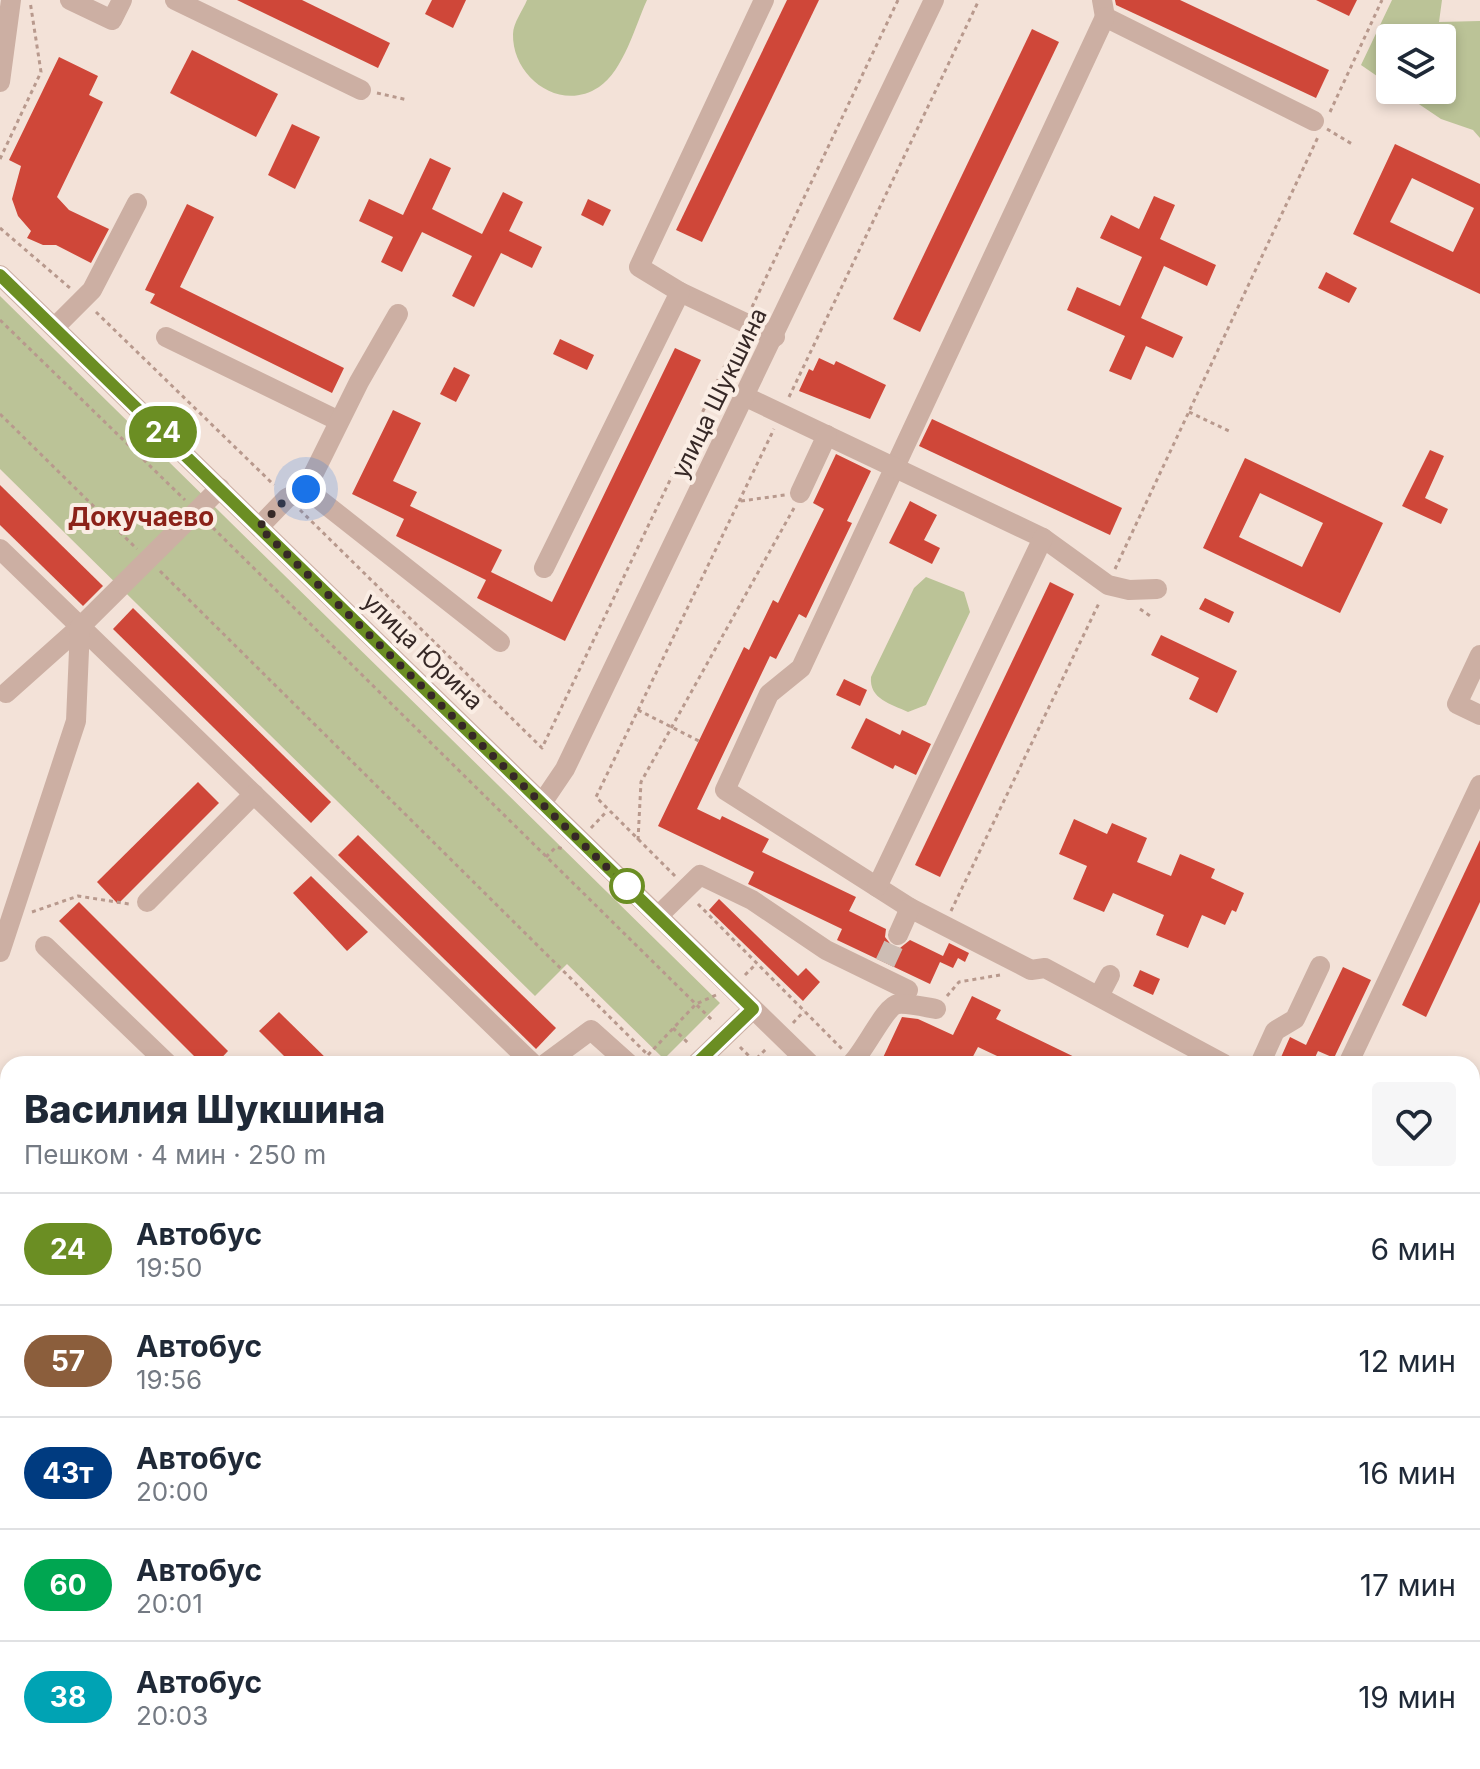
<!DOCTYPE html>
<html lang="ru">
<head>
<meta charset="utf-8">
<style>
	:root { --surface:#fff; --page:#f6f6f7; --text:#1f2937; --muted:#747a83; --line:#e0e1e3 }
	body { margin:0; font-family:Inter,sans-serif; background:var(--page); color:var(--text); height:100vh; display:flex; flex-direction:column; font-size:30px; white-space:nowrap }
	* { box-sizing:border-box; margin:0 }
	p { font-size:26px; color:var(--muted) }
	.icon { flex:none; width:44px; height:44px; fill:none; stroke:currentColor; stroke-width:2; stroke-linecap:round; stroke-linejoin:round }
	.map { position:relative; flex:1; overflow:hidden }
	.side { position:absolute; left:0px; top:1056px; width:1480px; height:714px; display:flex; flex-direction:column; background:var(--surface); border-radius:24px 24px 0 0; box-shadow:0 4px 12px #0003 }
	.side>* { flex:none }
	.badge { padding:0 16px; border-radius:26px; font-size:28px; line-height:52px }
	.controls { position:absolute; left:1376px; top:24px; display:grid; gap:16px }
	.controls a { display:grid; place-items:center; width:80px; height:80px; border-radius:8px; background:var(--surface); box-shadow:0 4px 12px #0003; font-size:40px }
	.you { position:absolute; width:40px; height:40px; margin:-20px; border:6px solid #fff; border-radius:50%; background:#1a73e8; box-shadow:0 0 0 12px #1a73e833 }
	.map>.badge { position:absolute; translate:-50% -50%; box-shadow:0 0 0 4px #fff }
	.round { display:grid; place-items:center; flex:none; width:84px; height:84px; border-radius:8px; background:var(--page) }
	.overview { display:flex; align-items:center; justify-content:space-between; height:136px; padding:0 24px }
	h1 { font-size:38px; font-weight:800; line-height:60px }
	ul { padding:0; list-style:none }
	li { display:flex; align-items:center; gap:24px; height:112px; padding:0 24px; border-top:2px solid var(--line) }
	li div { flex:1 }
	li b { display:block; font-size:30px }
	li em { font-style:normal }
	li .badge { min-width:88px; font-weight:700; text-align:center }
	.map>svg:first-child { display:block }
	.green { fill:#bbc397 }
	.building { fill:#cf4739; fill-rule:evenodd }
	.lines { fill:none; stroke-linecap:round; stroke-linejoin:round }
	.minor-tunnel { stroke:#cdbdb4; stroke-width:20; stroke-dasharray:20 10; stroke-linecap:butt }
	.path { stroke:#b8998d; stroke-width:3; stroke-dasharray:4 4; stroke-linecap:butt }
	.minor { stroke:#ccafa3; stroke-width:20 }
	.line-casing { stroke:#fff; stroke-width:18 }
	.line { stroke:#6b8e23; stroke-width:12 }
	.walk { stroke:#362826; stroke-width:8; stroke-dasharray:0 14.4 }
	.stop-dot { fill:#fff; stroke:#6b8e23; stroke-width:4 }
	.labels { text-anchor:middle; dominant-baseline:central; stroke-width:8; stroke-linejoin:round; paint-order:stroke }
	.street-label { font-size:24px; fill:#362826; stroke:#faede4 }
	.neighbourhood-label { font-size:26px; font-weight:bold; fill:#8b2219; stroke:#faede4 }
</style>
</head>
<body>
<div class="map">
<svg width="1480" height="1769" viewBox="0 0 1480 1769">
	<rect width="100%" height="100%" fill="#f3e2d8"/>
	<g class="green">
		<path d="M527,0h120c-12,26 -23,70 -48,87 -39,26 -87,-10 -86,-53 0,-11 10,-24 14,-34z"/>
		<path d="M1392,0h50l-3,22 41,-1v117l-7,-8 -32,-11 -43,-29h44v-52h-52v47l-29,-20z"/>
		<path d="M0,296l720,707 -56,56 -97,-95 -32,32 -535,-527z"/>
		<path d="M926,577l38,15 6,20 -44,93 -18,7c-17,-8 -39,-13 -37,-35l43,-89z"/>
		<path d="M1480,1510v73l-6,10 6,3v21l-8,15v-112z"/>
	</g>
	<g class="building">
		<path d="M237,0h65l88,43 -12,25z"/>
		<path d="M432,0h34l-13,28 -28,-14z"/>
		<path d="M787,0h32l-117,242 -26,-12z"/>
		<path d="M1115,0h65l149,70 -13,28 -200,-93z"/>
		<path d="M1316,0h41l-8,16z"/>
		<path d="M1032,29l27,13 -139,290 -27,-13z"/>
		<path d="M192,50l86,44 -22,43 -86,-44z"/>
		<path d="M59,57l39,19 -9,19 14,7 -46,95 12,13 40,19 -18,34 -35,-18h-13l-16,-7 4,-7 -13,-15 -6,-17 9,-33 -12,-6z"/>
		<path d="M292,124l28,13 -25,52 -27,-14z"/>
		<path d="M1395,144l85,40v110l-127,-60zM1412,178l62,30 -21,44 -63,-30z"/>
		<path d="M430,158l21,10 -19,41 50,25 21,-42 20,10 -14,29 33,16 -10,21 -31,-15 -27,54 -22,-11 20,-40 -50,-24 -20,40 -21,-10 12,-25 -34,-16 10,-22 34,16z"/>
		<path d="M1154,196l21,9 -15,34 56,26 -9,21 -43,-20 -23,52 42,19 -10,21 -27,-12 -15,34 -22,-9 16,-35 -58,-26 10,-23 43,19 22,-49 -42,-19 11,-23 28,14z"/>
		<path d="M588,199l23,11 -8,16 -22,-11z"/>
		<path d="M187,204l27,13 -34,70 164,81 -12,25 -182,-90 5,-9 -10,-4z"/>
		<path d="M1326,272l31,16 -8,15 -31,-15z"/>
		<path d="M560,339l34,16 -7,15 -34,-16z"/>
		<path d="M675,348l26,12 -136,281 -88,-43 9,-18 -90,-44 8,-17 -52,-25 41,-84 28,13 -28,58 24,11 -7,14 92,44 -11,22 61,30z"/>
		<path d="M819,358l15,7 2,-4 50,24 -16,34 -71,-28 10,-22 4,2z"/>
		<path d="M454,367l16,8 -14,27 -16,-8z"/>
		<path d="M932,419l190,89 -12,27 -191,-89z"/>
		<path d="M1430,450l14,6 -19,42 23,11 -7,15 -39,-18z"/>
		<path d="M836,454l35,17 -24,50 5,2 -46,95 -7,-4 -23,45 -6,-3 -73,153 23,11 2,-4 47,23 -7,13 94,45 -7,14 37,18 -1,8 7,9 8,2 10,-8 33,16 6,-13 20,10 -4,9 -7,-4 -5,10 -13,-6 -10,22 -93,-44 5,-11 -94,-45 6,-12 -96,-46 86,-179 5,3 24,-50 5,3 46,-94 -11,-6z"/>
		<path d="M1245,458l138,65 -43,90 -137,-65zM1260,493l63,30 -21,44 -63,-30z"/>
		<path d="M0,485l103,101 -20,20 -83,-81z"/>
		<path d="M910,501l27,14 -13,25 16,8 -8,16 -43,-21z"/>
		<path d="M1050,582l24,12 -134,283 -25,-12z"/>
		<path d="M1205,598l29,14 -5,11 -30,-14z"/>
		<path d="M133,608l198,194 -20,21 -198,-194z"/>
		<path d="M1161,635l76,36 -20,42 -28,-14 10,-21 -48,-23z"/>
		<path d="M844,679l23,11 -7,16 -24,-11z"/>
		<path d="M866,718l34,17 2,-5 29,14 -15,31 -21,-10 -2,4 -42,-21z"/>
		<path d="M198,782l21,21 -101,101 -21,-22z"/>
		<path d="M1074,819l33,15 5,-11 35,15 -10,24 34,14 9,-22 35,15 -4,9 33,15 -8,19 -4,-2 -7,15 -23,-10 -14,33 -32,-13 8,-20 -51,-22 -9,19 -31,-13 14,-33 -28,-12z"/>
		<path d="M358,835l198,193 -20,21 -198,-194z"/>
		<path d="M1480,840v62l-54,115 -24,-12z"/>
		<path d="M311,876l57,56 -21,19 -54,-58z"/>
		<path d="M719,899l79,77 8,-8 14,14 -17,19 -94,-91z"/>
		<path d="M79,902l149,149 -12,13h-14l-143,-143z"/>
		<path d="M1343,967l28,13 -37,78 -16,-7 -6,13h-34l12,-27 16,8z"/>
		<path d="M1140,970l20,9 -7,16 -20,-9z"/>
		<path d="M972,996l29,14 -5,9 93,45h-75l-36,-17 -9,17h-89l22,-47 16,2 35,16z"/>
		<path d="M279,1012l53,52h-40l-33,-33z"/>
	</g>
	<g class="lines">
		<path class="minor-tunnel" d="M885,963l13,-28"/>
		<g class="path">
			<path d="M377,93l31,7"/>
			<path d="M1330,112l52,-112"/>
			<path d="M1327,129l25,15"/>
			<path d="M0,159l41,-87 -11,-71"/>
			<path d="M0,228l70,60"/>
			<path d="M752,307l146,-307"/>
			<path d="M96,312l178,173"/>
			<path d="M0,320l185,180"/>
			<path d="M789,397l190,-397"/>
			<path d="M1189,412l40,19"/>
			<path d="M0,414l137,135"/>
			<path d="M741,501l44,-6"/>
			<path d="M300,510l242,238 195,-408"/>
			<path d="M207,522l507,500"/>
			<path d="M1115,569l203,-432"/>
			<path d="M160,571l488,484"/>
			<path d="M1140,609l13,9"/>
			<path d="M638,710l61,31"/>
			<path d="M591,828l16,-17"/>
			<path d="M638,840l3,-58 153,-274"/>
			<path d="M546,857l10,-10 8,2"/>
			<path d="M675,876l-79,-79 178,-368"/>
			<path d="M698,904l144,145"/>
			<path d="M951,911l149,-310"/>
			<path d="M32,912l46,-16 51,8"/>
			<path d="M745,975l11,-11"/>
			<path d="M947,996l12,-14 41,-7"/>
			<path d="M793,1023l11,-12"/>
			<path d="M673,1028l17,17"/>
			<path d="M740,1047l17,17"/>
			<path d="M648,1055l48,-51 20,-9"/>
			<path d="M751,1064l16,-16"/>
			<path d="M0,1360l8,4"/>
			<path d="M1472,1390l8,-14"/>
			<path d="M269,1762l20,7"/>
		</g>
		<g class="minor">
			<path d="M70,0l42,20 10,-20"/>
			<path d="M175,0l186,90"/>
			<path d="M764,0l-125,267 41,25 95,45"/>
			<path d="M1102,0l3,17 209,104"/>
			<path d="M1105,17l-304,651 -32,26 -44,96 185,118 121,62 14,-2 179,96"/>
			<path d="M0,82l11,-82"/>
			<path d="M0,275l810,789"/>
			<path d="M55,327l37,-37 45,-87"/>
			<path d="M166,337l173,84"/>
			<path d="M746,397l297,141 65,47 21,5 28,-1"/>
			<path d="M306,489l194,153"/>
			<path d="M800,493l27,-58"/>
			<path d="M259,527l28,-29 19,-9 53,-107 39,-68"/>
			<path d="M0,549l533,515"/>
			<path d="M544,568l136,-276"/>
			<path d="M1480,655l-23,49 23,11"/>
			<path d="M6,693l74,-66"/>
			<path d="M542,803l23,-34 369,-769"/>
			<path d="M877,887l166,-349"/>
			<path d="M147,902l107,-108"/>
			<path d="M658,916l42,-41 52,25 74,50 82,40"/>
			<path d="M898,935l12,-27"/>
			<path d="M45,946l123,118"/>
			<path d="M0,952l76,-231 4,-94 140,-139"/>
			<path d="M1099,996l11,-21"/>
			<path d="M545,1064l46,-34 38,34"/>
			<path d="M696,1064l57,-55"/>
			<path d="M851,1064c14,-13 34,-58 47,-60 11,-1 27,3 38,5"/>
			<path d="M1260,1064l15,-33 20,-12 25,-53"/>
			<path d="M1348,1064l132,-279"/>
			<path d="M1472,1200l8,-17"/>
			<path d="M0,1292l8,3"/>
			<path d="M1472,1298l8,4"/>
			<path d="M1472,1472l8,-12"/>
			<path d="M0,1498l8,2"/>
			<path d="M0,1644l8,3"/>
			<path d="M1472,1653l8,-7"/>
			<path d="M192,1762l20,7"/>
			<path d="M670,1762l20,7"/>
			<path d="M1133,1762l9,7"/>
			<path d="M93,1769l2,-7"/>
			<path d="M386,1769l3,-7"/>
			<path d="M554,1769l3,-7"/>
			<path d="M636,1769l6,-7"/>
			<path d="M1013,1769l7,-7"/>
			<path d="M1333,1769l5,-7"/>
		</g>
	</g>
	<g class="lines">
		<defs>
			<path id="line" d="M0,275l753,734 -57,55"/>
		</defs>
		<use href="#line" class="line-casing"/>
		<use href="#line" class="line"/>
		<path class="walk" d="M306,489l-19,9 -28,29 371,363 -3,-4"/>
	</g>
	<circle class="stop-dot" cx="627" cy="886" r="16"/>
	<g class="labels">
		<g class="street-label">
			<text transform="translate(719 393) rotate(-64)">улица Шукшина</text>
			<text transform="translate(423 651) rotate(44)">улица Юрина</text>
		</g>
		<g class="neighbourhood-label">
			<text x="141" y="516">Докучаево</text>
		</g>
	</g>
</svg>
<div class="controls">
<a><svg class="icon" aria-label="layers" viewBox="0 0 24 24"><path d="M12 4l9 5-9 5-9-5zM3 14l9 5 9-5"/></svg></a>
</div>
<div class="you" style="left:306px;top:489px"></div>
<b class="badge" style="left:163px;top:432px;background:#6b8e23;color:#fff">24</b>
<section class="side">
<div class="overview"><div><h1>Василия Шукшина</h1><p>Пешком · 4 мин · 250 m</p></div><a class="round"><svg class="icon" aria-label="heart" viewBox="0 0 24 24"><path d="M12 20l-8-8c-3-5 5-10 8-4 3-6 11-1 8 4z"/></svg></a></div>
<ul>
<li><span class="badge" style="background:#6b8e23;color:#fff">24</span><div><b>Автобус</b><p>19:50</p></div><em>6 мин</em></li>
<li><span class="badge" style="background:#8b5e3c;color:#fff">57</span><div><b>Автобус</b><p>19:56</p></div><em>12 мин</em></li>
<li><span class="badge" style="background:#003b80;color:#fff">43т</span><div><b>Автобус</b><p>20:00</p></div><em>16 мин</em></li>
<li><span class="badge" style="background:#00a651;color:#fff">60</span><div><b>Автобус</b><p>20:01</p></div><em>17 мин</em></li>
<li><span class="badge" style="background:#00a3b4;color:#fff">38</span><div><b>Автобус</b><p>20:03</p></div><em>19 мин</em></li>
</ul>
</section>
</div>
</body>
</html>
